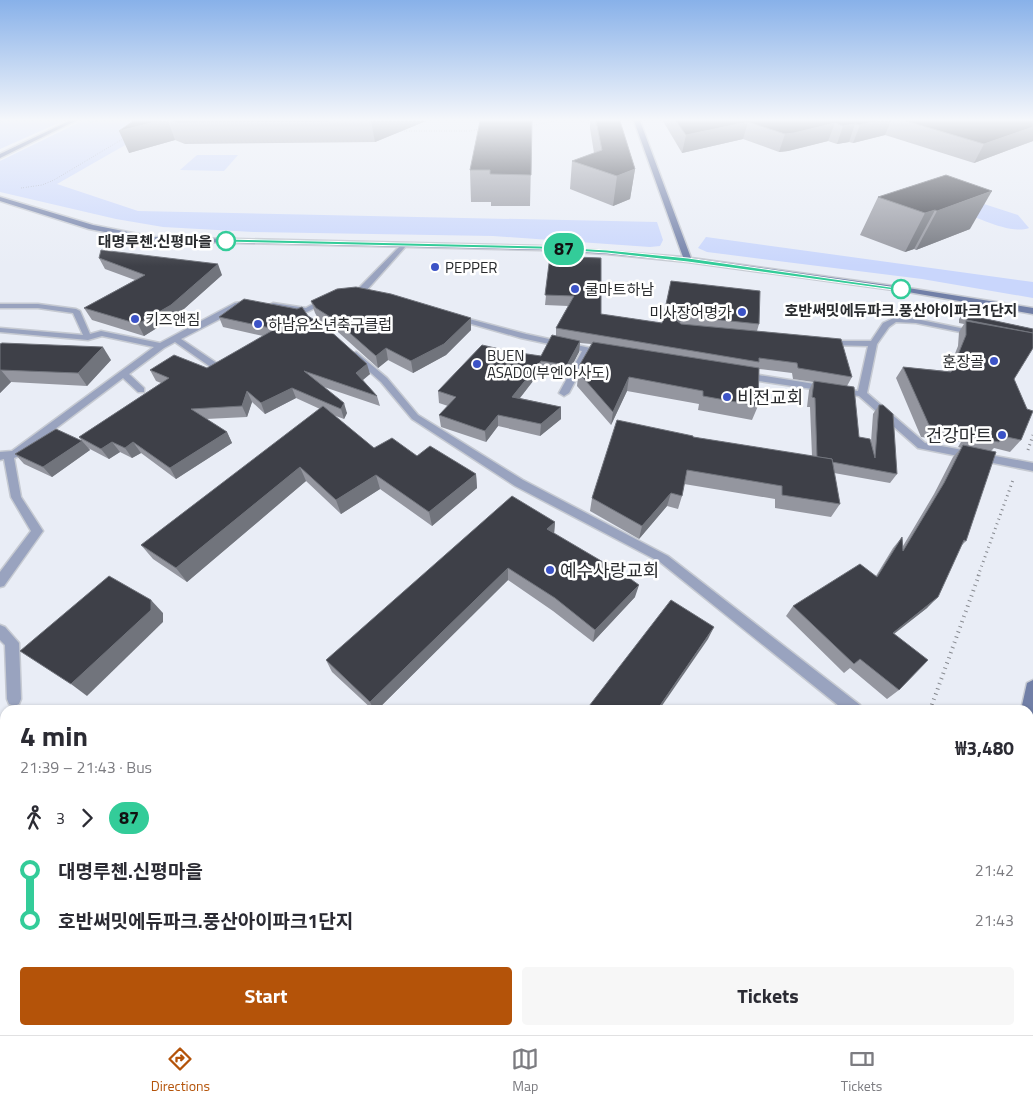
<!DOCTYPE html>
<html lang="en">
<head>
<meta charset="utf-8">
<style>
	:root { --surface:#fff; --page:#f7f7f7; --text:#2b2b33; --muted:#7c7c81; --line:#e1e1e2; --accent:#b45309 }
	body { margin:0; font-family:"Titillium Web","Noto Sans KR",sans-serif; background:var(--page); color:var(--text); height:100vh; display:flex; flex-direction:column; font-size:19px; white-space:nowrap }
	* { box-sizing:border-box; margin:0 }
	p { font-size:16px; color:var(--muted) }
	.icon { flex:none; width:28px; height:28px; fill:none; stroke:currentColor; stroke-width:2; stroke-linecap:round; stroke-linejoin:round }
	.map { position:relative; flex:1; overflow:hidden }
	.details { position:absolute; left:0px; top:705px; width:1034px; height:330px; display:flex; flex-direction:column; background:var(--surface); border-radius:15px 15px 0 0; box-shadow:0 1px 4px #0004 }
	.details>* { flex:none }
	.badge { padding:0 10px; border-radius:16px; font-size:18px; line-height:32px }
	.map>.badge { position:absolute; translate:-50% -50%; box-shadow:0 0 0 2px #fff }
	.legs { display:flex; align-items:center; gap:8px; height:55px; padding:0 20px; font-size:16px }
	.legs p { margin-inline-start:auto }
	.headline { display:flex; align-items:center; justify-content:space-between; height:85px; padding:0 20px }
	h1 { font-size:28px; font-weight:700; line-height:38px }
	.button { display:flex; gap:10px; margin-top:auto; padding:10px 20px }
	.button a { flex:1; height:58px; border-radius:5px; background:var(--accent); color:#fff; font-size:20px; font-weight:700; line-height:58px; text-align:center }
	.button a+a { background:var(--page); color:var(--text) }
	ul { padding:0 20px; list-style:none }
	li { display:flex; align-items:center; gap:18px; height:50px; font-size:19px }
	li i { display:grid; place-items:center; width:8px; height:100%; margin:0 6px; background:currentColor }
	li i::after { content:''; width:12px; height:12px; margin:-6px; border:4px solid; border-radius:50%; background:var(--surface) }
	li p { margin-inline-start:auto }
	li:first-child i { background:linear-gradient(#0000 50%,currentColor 0) }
	li:last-child i { background:linear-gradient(currentColor 50%,#0000 0) }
	.dock { display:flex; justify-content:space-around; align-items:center; height:70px; border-top:1px solid var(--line); background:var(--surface); font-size:14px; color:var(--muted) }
	.dock a { display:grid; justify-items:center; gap:2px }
	.dock .selected { color:var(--accent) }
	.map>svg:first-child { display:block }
	.green { fill:#c9d6fc }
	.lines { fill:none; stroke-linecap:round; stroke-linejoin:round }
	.lane-casing { stroke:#c6cad2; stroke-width:3 }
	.secondary-casing { stroke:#c6cad2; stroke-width:3 }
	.path-far3 { stroke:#878a90; stroke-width:1; stroke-dasharray:0.5 2; stroke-linecap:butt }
	.path-far2 { stroke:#878a90; stroke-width:3; stroke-dasharray:1 4; stroke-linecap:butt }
	.path-far1 { stroke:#878a90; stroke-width:4; stroke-dasharray:1 4.5; stroke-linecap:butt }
	.path { stroke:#878a90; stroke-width:5; stroke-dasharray:2 5.5; stroke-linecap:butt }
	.lane { fill:#99a3bf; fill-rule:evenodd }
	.secondary { fill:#717fa7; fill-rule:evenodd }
	.wall { fill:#94969f }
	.shaded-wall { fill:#71747c }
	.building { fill:#3e4048; stroke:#71747c }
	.line-1 { fill:#3c9; stroke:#fff }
	.stop-1-dot { fill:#fff; stroke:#3c9; stroke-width:2.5 }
	.poi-dot { fill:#3c53c6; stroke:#fff; stroke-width:2 }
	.labels { text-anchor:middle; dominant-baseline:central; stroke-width:5; stroke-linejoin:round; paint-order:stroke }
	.far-stop-label { font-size:15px; font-weight:bold; fill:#292b2e; stroke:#fff; text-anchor:end }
	.far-poi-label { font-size:15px; fill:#292b2e; stroke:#fff; text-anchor:start }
	.poi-label { font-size:18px; fill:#292b2e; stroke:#fff; text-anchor:start }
</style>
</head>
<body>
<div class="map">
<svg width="1033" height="1035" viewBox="0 0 1033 1035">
	<rect width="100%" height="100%" fill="#e9edf6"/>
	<g class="green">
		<path d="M0,121h63l-63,28z"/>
		<path d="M82,121h80l-28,19 -77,44 81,27 519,11 6,18 -3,6 -10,1 -157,-11 -240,-4 -90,-5 -47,-8 -116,-27v-31z"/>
		<path d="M197,155h41l-14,16 -44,-1z"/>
		<path d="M984,204l34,11 11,13c-19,7 -55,-12 -73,-19z"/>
		<path d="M706,237l327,45v16l-111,-19 -215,-27 -9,-4z"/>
		<path d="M1033,934v75c-5,-26 -5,-50 0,-75z"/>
	</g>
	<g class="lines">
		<defs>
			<g id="lane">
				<path d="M401,245l5,1 -41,46h-6v-4z"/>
				<path d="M324,298l7,2 -24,12 -34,-5 -4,-2 4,-2 33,5z"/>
				<path d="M242,302h3v4l-64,33 40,27v4h-6l-40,-28 -11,6 -35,26 15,14v4h-6l-15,-14 -104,78 -5,2 7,39 22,34 -39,55 -4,1v-15l31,-41 -20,-34 -7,-38 -4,1v-8l12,-1 142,-104 -52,-11 -14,4 -88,-8v-4l83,7 -10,-22 -35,-5h-38v-4h38l38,5 4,2 10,23 11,-3 59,12 75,-40z"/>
				<path d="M454,315l72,19 78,17 1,2 -4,3 -11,-3 -21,40 -5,3 -5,-3 23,-42 -61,-13 -67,-19z"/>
				<path d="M894,318l22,1 59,12 4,2 -4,2 -59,-12 -20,-1 -7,5 -12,17 -10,49 58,50 108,20v8l-115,-23 -59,-52 -113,-17 -4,-3 4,-3 112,18 10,-45 -41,-1 -4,-2 4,-2h44l12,-18z"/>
				<path d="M356,352l31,26 31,37 105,65 145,76 192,149 2,5h-18l-184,-148 -145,-76 -103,-67 -31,-37 -28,-25 -1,-2z"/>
				<path d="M0,625l5,2 14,16 2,56 -2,5 -5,2 -5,-2 -2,-5 -2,-54 -5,-5z"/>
			</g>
			<g id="secondary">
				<path d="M69,121h6l-75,37v-4z"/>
				<path d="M634,121h6l51,137 217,30 125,20v6l-125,-22 -220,-30 -81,-8 -67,-4 -387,-9 -64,-12 -89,-28v-4l93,28 60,12 387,9 143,11z"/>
				<path d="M1033,680v36l-4,2v-8h-8l6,-27z"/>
				<path d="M945,1030h22l-1,5h-22z"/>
			</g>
		</defs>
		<use href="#lane" class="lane-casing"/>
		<use href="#secondary" class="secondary-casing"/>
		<g class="path-far3">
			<path d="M581,121l12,3"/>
			<path d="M90,122l10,-1"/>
			<path d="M0,123l4,-2"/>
			<path d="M529,126l27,-5"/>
			<path d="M399,131h71l10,-2"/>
			<path d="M21,188l21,-3 12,-5 72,-43"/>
		</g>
		<g class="path-far2">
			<path d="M1028,450l5,-15"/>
			<path d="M978,576l35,-96"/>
		</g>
		<path class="path-far1" d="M930,710l49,-135"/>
		<path class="path" d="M801,1035l2,-5"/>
		<use href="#lane" class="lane"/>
		<use href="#secondary" class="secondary"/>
	</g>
	<g class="wall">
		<path d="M133,121h293l-51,21 -190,2 -10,-4 -46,13z"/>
		<path d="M532,121l-2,85h-39v-4h-20l-1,-32z"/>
		<path d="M590,121h30l15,48 -5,30 -17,7 -43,-17 2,-28 22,-8 -4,-25z"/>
		<path d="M663,121h370v20l-59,22 -89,-28 -32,8 -4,-1 -12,2 -9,-3 -40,10 -9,1 -36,-13 -61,14z"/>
		<path d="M946,175l24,54 -54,21 -2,-1 -9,3 -45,-17 18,-38z"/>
		<path d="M550,256l51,58 61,9 9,-42 88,43 -2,7 95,46 -5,9 12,51 12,5 2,-28 6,-9 18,69 -7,9 -56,-10 6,31 -9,13 -56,-9v-9l-91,-15 -2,12 -4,13 -11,-3 -28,33 -49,-28 2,-13 101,-61 119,19 -2,-49h-3l2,-17 4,-8 -20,-3 -1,-6 -33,-4 -1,37 -6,14 -54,-10 1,-6 -72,-13 -16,34 -34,-39 2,-20 12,-22 -11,-1 -1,9 -13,25 -26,-5 -20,26 41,9v12l-21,17 -42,-10 -12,16 -45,-15 -2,-12 9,-9 -9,-3 -1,-12 75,-39 28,4 15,-20v-8l12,-22 -23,-1z"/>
		<path d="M99,258l123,17 -46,41 -32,20 -52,-16 -8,-12 51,-28 -30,-11z"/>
		<path d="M311,301l160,29 -25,25 -33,18 -25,-13 -10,8 -40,-36 -19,-12 -4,-7z"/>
		<path d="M963,314l70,15 -19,50 7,61 -11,12 -16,-4 -3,3 -25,90 -5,5 -34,62 -33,26 5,56 -12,9 -37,-31 -6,5 -58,-57 7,-10 83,-30 17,-28 9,-11 1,9 31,-52 19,-37 8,-9 -3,-1 3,-5 -40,-5 -25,-59 7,-11 45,4 10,-25 1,-14 5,-8 -5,-1v-4z"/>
		<path d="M308,316l62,58 -7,6 14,16 3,10 -56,-19 23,26 -3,6 -11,-4 41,33 43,8 59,18 1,14 -45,38 -52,-37 -39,25 -35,-33 -119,101 -34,-23 -12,-14 179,-136 -24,-11 -31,16 -13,-12 -5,15 -41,2 21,13 5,11 -56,36 -35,-26 -9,5 -12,-6 -11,7 -21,-11 2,2 -38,27 -28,-13 -9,-10 66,-14 -2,-3 82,-54 -5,-2 -6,-11 57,-2 56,-32 -40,-9 -4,-10z"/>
		<path d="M0,344l111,16 -24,26 -76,-4 -11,11z"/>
		<path d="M555,522l-1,11 81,64 -42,45 -40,-31 -45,-31 -131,130h-4l-41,-38 -6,-12z"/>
		<path d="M642,1030h150l-2,5h-143z"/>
	</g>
	<g class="shaded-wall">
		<path d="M159,121h9l7,19 -46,13 -10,-22z"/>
		<path d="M371,121h55l-51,21z"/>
		<path d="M877,121h14l-6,14 -32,8 7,-18z"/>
		<path d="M748,122l-5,17 -61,14 4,-18z"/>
		<path d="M835,123l-7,18 -40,10 -9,1 6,-18z"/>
		<path d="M855,124l-6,18 -12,2 6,-18z"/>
		<path d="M1033,127v14l-59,22 10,-19z"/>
		<path d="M635,169l-5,30 -17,7 4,-30z"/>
		<path d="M992,191l-22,38 -54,21 21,-39z"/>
		<path d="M935,210l-21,39 -9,3 20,-39z"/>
		<path d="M218,264l4,11 -46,41 -32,20 -6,-12z"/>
		<path d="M682,316l-3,10 -3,-6z"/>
		<path d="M471,318v12l-25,25 -33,18 -2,-12z"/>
		<path d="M580,341l-1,11 -13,25 1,-12z"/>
		<path d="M103,347l8,13 -24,26 -9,-13z"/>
		<path d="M386,348l2,12 -10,8 -2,-12z"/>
		<path d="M541,361l-1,11 -28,36v-11z"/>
		<path d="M367,364l3,10 -11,9 -3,-10z"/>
		<path d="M0,369l11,13 -11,11z"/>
		<path d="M629,377l-2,14 -16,34 2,-13z"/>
		<path d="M292,388l4,10 -31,16 -4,-11z"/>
		<path d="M247,391l5,11 -5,15 -5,-11z"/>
		<path d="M344,403l3,10 -3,6 -3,-10z"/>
		<path d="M561,407v12l-21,17 1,-12z"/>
		<path d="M498,415v11l-12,16 -1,-11z"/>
		<path d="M227,432l5,11 -56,36 -6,-11z"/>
		<path d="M82,441l8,9 -38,27 -9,-10z"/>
		<path d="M112,442l8,10 -11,7 -8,-10z"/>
		<path d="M133,442l8,11 -9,5 -7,-10z"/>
		<path d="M300,467l6,14 -119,101 -11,-14z"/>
		<path d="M476,474l1,14 -45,38 -3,-14z"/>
		<path d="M376,475l4,14 -39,25 -5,-14z"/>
		<path d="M671,493l-4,13 -28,33 3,-13z"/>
		<path d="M555,522l-1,13 -7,-6z"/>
		<path d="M508,568v12l-131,130h-3l-4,-8z"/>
		<path d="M639,585l-4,12 -42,45 2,-12z"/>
		<path d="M938,597l-11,11 -45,35 11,-10z"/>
		<path d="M151,600l12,13v9l-76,74 -16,-12z"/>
		<path d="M714,627l-6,12 -49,71h-2z"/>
	</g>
	<g class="building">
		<path d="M133,121h26l-40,10z"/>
		<path d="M173,121h156l-152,1z"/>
		<path d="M480,121h52l-1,54 -41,-1v-4h-20z"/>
		<path d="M596,121h24l15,48 -18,7 -45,-15 30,-11z"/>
		<path d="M676,121h201l-17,4 -5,-1 -12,2 -8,-3 -41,10 -9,1 -37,-12 -62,13z"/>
		<path d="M906,121h127v6l-49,17z"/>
		<path d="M946,175l46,16 -55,20 -2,-1 -10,3 -47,-16z"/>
		<path d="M101,250l117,14 -47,41 -33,19 -54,-16 61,-33 -46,-17z"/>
		<path d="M550,256l51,2v56l61,9 9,-42 89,10 -1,33 -77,-8 -6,4 5,4 160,15 11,38 -54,-9 -1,-5 -38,-5v4l-203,-34 18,-32 -29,-1z"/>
		<path d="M356,287l35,7 80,24 -27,26 -33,17 -25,-13 -10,8 -41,-36 -19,-12 -5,-7 26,-12z"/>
		<path d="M244,299l53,10 5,-2 6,9 19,12 40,36 -11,9 21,23 -73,-25 40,32 -3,6 -49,-21 -31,15 -14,-12 -5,15 -51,3 36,23 -57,36 -37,-26 -8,6 -13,-6 -11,7 -22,-12 90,-59 -19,-8 24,-15 33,13 68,-39 -56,-12z"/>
		<path d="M963,314l70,15v4l-71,-14z"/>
		<path d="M966,321l67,12v15l-19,31 13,30 6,2 -12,29 -19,-4 -3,6 -31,-6 2,-5 -41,-6 -26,-58 48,5 15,-37z"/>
		<path d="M552,335l28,6 -13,24 -26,-4 -29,36 49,10 -20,17 -43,-9 -13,16 -46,-16 17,-18 -18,-6 44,-46 31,7 28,4z"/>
		<path d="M593,342l166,26 -1,38 -55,-10v-5l-74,-14 -16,35 -34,-39 3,-7h-3z"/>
		<path d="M2,343l101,4 -25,26 -78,-3v-26z"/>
		<path d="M814,381l40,6 5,50 11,2 5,19 4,-53h4l10,9 4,60 -65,-12v-3l-15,-2 -2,-59 -3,-1z"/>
		<path d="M323,406l51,42 18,-10 25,18 13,-10 46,28 -47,38 -53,-37 -40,25 -36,-33 -124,101 -35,-23z"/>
		<path d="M617,420l76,16v1l139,22 8,45 -58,-9v-9l-95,-16 -5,26 -11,-3 -29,33 -50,-28z"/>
		<path d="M56,429l26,12 -39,26 -28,-13z"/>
		<path d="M963,445l33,7 -30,89 -2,-1 -26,57 -45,36 35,27 -29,30 -39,-31 -6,5 -61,-58 67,-42 17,13 25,-40 1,14 41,-68z"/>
		<path d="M512,496l43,26 -8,7 56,33 1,-2 35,25 -44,45 -40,-32 -47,-30 -138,134 -44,-42z"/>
		<path d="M109,576l42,24v10l-80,74 -51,-33z"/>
		<path d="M671,600l43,27 -57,83h-71z"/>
		<path d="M5,874v51l-5,-5v-41z"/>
		<path d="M421,1030h105l-2,5h-106z"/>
		<path d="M647,1030h145l-2,5h-138z"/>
	</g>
	<linearGradient id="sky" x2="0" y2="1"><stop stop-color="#88b1e9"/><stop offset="0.45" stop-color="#f5f7fb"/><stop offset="1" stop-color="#f5f7fb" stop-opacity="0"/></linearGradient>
	<rect width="1033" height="266" fill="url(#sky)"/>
	<path class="line-1" d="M226,239l314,7 67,4 81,8 216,31 -3,2 -213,-29 -81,-9 -67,-4 -316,-7z"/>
	<g class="stop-1-dot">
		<circle cx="226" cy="241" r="9"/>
		<circle cx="901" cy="289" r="9"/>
	</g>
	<g class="poi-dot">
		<circle cx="435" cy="267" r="5"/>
		<circle cx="575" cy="289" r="5"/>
		<circle cx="742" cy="312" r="5"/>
		<circle cx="135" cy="319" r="5"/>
		<circle cx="258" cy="324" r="5"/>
		<circle cx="994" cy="361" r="5"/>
		<circle cx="477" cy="364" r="5"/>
		<circle cx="727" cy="397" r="5"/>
		<circle cx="1002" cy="435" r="5"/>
		<circle cx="550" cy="570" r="5"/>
	</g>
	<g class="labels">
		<g class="far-stop-label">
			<text x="212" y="241">대명루첸.신평마을</text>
			<text x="901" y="310" text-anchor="middle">호반써밋에듀파크.풍산아이파크1단지</text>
		</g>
		<g class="far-poi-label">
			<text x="445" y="267">PEPPER</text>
			<text x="585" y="289">쿨마트하남</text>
			<text x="732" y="312" text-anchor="end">미사장어명가</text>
			<text x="145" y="319">키즈앤짐</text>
			<text x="268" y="324">하남유소년축구클럽</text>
			<text x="487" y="355">BUEN<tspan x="487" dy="17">ASADO(부엔아사도)</tspan></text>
			<text x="984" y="361" text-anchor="end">훈장골</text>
		</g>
		<g class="poi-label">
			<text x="737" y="397">비전교회</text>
			<text x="992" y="435" text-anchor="end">건강마트</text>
			<text x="560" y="570">예수사랑교회</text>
		</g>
	</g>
</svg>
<b class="badge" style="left:564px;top:249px;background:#3c9;color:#111">87</b>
<section class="details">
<div class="headline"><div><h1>4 min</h1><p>21:39 – 21:43 · Bus</p></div><b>₩3,480</b></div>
<div class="legs"><svg class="icon" aria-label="walk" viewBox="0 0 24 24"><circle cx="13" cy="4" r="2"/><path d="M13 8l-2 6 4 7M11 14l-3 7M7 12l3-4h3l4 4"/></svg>3<svg class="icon" aria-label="forward" viewBox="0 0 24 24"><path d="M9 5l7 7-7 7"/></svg><b class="badge" style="background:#3c9;color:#111">87</b></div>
<ul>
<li><i style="color:#3c9"></i><b>대명루첸.신평마을</b><p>21:42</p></li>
<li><i style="color:#3c9"></i><b>호반써밋에듀파크.풍산아이파크1단지</b><p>21:43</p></li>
</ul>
<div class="button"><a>Start</a><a>Tickets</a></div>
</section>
</div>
<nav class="dock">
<a class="selected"><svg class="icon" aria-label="directions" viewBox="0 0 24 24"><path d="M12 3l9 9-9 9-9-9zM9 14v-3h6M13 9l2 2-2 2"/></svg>Directions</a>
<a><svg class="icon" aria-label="map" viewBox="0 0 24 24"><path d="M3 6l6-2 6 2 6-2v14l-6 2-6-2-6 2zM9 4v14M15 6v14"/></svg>Map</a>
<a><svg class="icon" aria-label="tickets" viewBox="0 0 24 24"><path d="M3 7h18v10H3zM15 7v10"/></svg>Tickets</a>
</nav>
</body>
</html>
